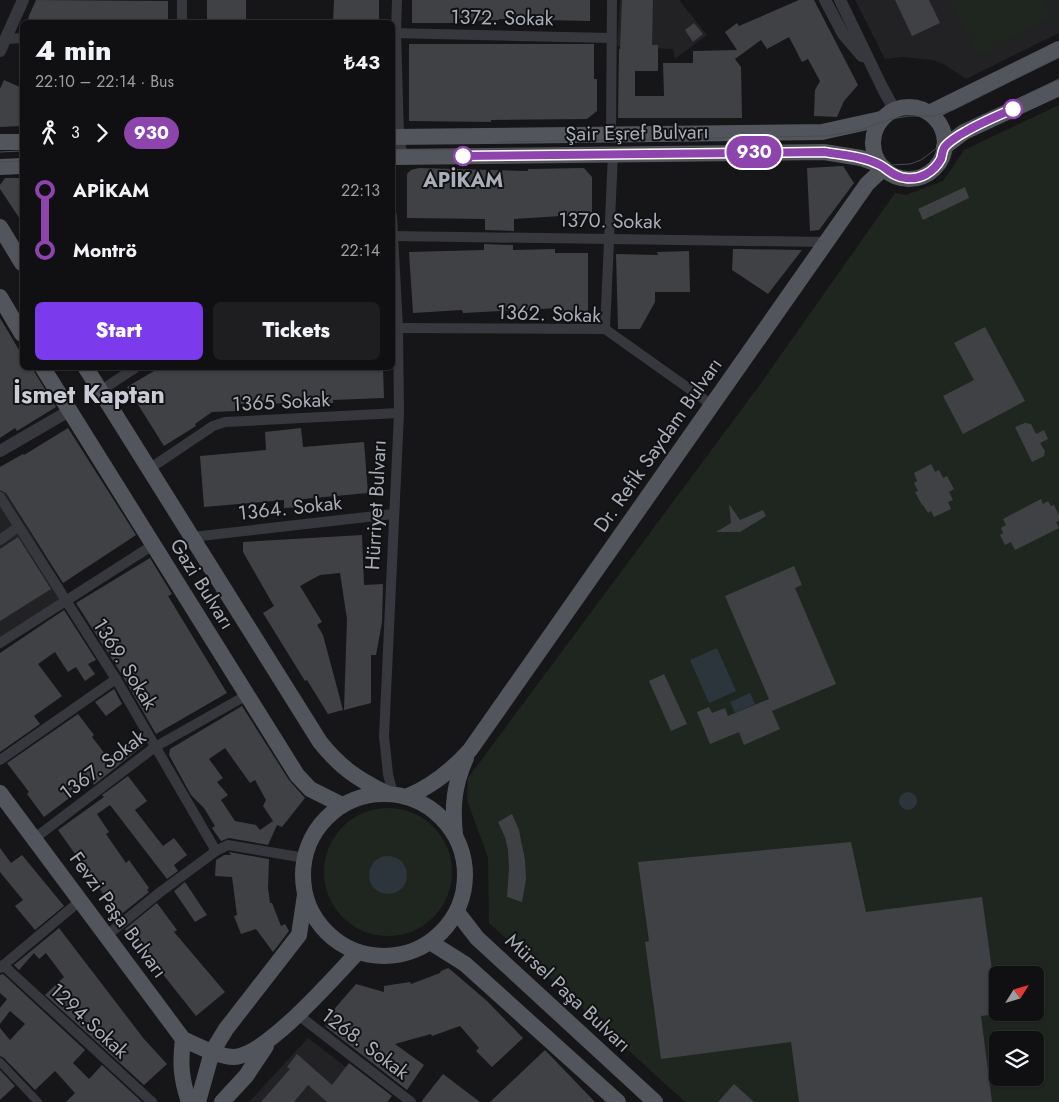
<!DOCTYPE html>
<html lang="en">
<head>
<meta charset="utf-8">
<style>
	:root { --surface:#101012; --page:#1e1e20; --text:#f1f3f6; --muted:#9c9d9f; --line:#303032; --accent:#7c3aed }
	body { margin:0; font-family:Jost,sans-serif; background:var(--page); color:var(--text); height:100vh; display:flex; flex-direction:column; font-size:19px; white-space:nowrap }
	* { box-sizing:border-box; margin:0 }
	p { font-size:16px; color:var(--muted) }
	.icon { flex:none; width:28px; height:28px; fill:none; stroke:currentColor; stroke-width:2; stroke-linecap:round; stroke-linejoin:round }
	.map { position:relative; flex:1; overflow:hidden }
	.panel { position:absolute; left:20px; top:20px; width:375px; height:350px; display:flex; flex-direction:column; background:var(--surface); border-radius:8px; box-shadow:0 1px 4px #0004,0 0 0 1px var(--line) }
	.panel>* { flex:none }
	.badge { padding:0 10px; border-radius:16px; font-size:18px; line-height:32px }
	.needle { width:32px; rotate:53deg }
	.controls { position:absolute; left:989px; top:966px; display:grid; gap:10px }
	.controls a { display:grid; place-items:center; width:55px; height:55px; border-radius:8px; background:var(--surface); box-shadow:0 1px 4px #0004,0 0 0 1px var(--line); font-size:25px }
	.map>.badge { position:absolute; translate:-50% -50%; box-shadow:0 0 0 2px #fff }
	.legs { display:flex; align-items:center; gap:8px; height:55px; padding:0 15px; font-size:16px }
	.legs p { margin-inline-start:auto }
	.headline { display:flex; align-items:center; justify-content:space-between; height:85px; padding:0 15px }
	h1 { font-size:28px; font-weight:800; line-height:38px }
	.button { display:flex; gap:10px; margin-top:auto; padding:10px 15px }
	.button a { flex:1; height:58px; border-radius:8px; background:var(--accent); color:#fff; font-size:20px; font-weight:800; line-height:58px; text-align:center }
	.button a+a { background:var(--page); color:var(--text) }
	ul { padding:0 15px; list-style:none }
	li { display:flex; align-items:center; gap:18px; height:60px; font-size:19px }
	li i { display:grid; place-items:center; width:8px; height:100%; margin:0 6px; background:currentColor }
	li i::after { content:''; width:12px; height:12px; margin:-6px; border:4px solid; border-radius:50%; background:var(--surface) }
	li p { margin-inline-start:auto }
	li:first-child i { background:linear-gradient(#0000 50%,currentColor 0) }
	li:last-child i { background:linear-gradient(currentColor 50%,#0000 0) }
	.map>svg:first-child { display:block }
	.built { fill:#222225 }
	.green { fill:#1e261f; fill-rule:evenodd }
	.water { fill:#2c353c }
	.building { fill:#404145; fill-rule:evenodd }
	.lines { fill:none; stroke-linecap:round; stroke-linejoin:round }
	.pedestrian { stroke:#37383d; stroke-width:8 }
	.minor { stroke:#37383d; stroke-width:10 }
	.tertiary { stroke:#37383d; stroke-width:12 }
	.primary { stroke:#53555c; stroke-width:16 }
	.tram { stroke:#4a4c52; stroke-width:1 }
	.line-1-casing { stroke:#fff; stroke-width:11 }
	.line-1 { stroke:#8e44ad; stroke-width:8 }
	.stop-1-dot { fill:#fff; stroke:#8e44ad; stroke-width:2.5 }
	.labels { text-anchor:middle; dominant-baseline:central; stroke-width:4; stroke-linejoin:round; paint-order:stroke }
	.street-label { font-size:20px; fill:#a8adb8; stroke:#111113 }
	.stop-label { font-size:20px; font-weight:bold; fill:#a8adb8; stroke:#111113 }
	.district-label { font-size:25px; font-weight:bold; fill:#c9ccd4; stroke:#111113 }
</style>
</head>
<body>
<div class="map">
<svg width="1059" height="1102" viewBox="0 0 1059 1102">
	<rect width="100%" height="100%" fill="#161618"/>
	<g class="built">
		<path d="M620,0h59l28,35 -32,24 -2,-10 -56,-3z"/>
		<path d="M855,0h204v33l-93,46 -21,-14 -12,-5 -31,-3 -17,2z"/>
		<path d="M0,484l71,115 -71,48z"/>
		<path d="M308,1038l83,64h-142z"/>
	</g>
	<g class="green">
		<path d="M950,0h93l9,17 -73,39z"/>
		<path d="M1059,105v997h-374l-196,-179 -1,-65 -21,-58 1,-22 291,-392 136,-193 11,2 37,-14 21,-31zM998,975h37v37h-37zM998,1040h37v38h-37z"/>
		<circle cx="388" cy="872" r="64"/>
	</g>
	<g class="water">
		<path d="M717,648l19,43 -27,12 -19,-43z"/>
		<path d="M750,693l5,11 -20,9 -5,-11z"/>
		<circle cx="908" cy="801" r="9"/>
		<circle cx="388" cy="875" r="19"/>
	</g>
	<g class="building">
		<path d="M36,0l132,1v21h-137l-3,-4z"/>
		<rect x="207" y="0" width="39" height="22"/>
		<path d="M334,0h45v22h-46z"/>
		<path d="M412,0h178v21l-91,-2v1l-35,1v2h-52z"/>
		<path d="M622,0h31l-1,45h6v26h-23v25h29l-1,-33h30v-12l44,-1 -12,-18 12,-9 2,3 60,-26h15l44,85 -14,16 -7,16 -23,-1 1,-26 5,-9 -12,-22 -6,3 -13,-25 -22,12 -6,-9 -26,19 6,8 1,51h-124l1,-69h1z"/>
		<path d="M895,0h34l11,23 -28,13z"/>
		<path d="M694,23l9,11 -10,8 -8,-12z"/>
		<path d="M409,44h185v35h3v32l-10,8 -96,1v2l-82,-1z"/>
		<path d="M4,80l18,8v38l-22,1v-38z"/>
		<path d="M843,166l11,17 -35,47 -9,1 -3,-63z"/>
		<path d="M419,168l109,3v-2l56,-1 8,9v37l-78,5v12l-29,-1v-11l-78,-1v-44l4,-4z"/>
		<path d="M5,178h17v44l-22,-33v-4z"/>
		<path d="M965,187l4,11 -46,22 -5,-11z"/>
		<path d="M484,244l29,1v5l42,-1v4h33v60h-29v-5l-96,5 -1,-3 -49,3 -4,-61 75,-2z"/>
		<path d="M733,249h6l63,1 -34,44 -36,-24z"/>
		<path d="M689,251l1,41h-35v10l-15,27h-22l-2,-75 42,1 -1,-3z"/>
		<path d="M0,318l22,37v13h11l2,5 21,34 -39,24 -2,-3 -15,10z"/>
		<path d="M985,327l40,74 -62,33 -20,-38 31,-16 -20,-37z"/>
		<path d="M159,368h224l1,30 -51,2v3l-97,1 1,7 -25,1 -17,12 1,2 -32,20 -37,-59z"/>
		<path d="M1025,423l6,1 5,10 8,-4 4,9 -8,4 5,8 -1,5 -12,6 -17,-35z"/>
		<path d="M68,428l68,107 -73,48 -57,-90 -6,-3v-23l23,-13 1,1z"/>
		<path d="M301,428l2,19 61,-5 4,51 -65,6v8l-19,1v-8l-80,7 -4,-51 66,-6 -1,-18z"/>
		<path d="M931,464l4,8 4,-2 4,8 4,-2 7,13 -5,3 4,8 -5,2 3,7 -17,8 -3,-6 -3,2 -5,-8h-1l-7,-13 3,-1 -4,-8 3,-2 -3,-8z"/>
		<path d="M1041,499l2,5 5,-3 3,5 3,-1 5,10v6l-3,1 3,6 -44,22 -4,-8 -6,3 -5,-10 3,-2 -2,-5 5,-3 -3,-6z"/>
		<path d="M729,504l11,16 23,-10 3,6 -26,16h-24l15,-9z"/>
		<path d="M362,535l2,50 19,-1 -1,38 -6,33h-5v48l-27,7 3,-91 -7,-46 -20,2 -20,11 22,36 -5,3 6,10 20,75 -15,4 -21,-34 -2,1 -42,-68 11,-7 -31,-54v-10z"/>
		<path d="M18,537l33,52 -51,32v-72z"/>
		<path d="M150,558l22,36 -4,2 59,97 -71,41 -34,-59 -46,-72z"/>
		<path d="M794,566l8,19 -7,3 41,96 -64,27 8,18 -36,16 -5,-13 -29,12 -13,-32 12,-5 3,6 13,-5 3,8 41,-17 -44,-103z"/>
		<path d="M64,610l32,50 -8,4 7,10 -10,7 -9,-14 -8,5 -13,-20 -17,12 24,32 -28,20 6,8 -40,28v-99z"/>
		<path d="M664,674l23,50 -16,7 -22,-50z"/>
		<path d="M114,689l8,15 -16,12 -11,-14z"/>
		<path d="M242,706l47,74 16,18 -23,29 -5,-2 -9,20 -39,-7 -8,3 -9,-13 3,-2 -11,-18 -13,-13 -22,-40 1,-6zM225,748l25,35 5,-3 11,20 -3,6 10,15 -13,9 -4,-5 -21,-4 -14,-21 7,-5 -11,-13 6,-4 -14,-19z"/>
		<path d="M78,714l16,21 -2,2 16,21 32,-25 4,8 -2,1 2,3 -50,40 -2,-4 -48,36 -17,-23 2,-2 -22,-29z"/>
		<path d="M128,776l19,25 -12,9 28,36 11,-8 13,17 -13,10 4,6 -11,8 -57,-74 -13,9 12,18 -3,2 20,29 3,-3 20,28 -2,2 2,2 -30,24 -61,-86 46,-33 -2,-2z"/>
		<path d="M512,814l7,16 6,30 1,19 -4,23 -15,-5 2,-29 -1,-18 -3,-13 -7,-15z"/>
		<path d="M851,842l15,70 116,-15 16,117 -17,2 11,86h-193l-8,-60 -130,17 -16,-117 4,-1 -11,-79z"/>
		<path d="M0,848l11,15 11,-8 42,51 -29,24 -20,-24 8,-6 -23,-28z"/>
		<path d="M229,852l40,7 -1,29 2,15h2l9,23 4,-2 4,7 -16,21 -17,-23 -15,5 -7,-18 3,-1 -5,-38 -17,-1 1,-16 8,-5h7z"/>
		<path d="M185,882l22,33 -12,7 -21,-31z"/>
		<path d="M157,903l20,27 -3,2 51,60 -29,24 -50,-63 -2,1 -19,-25z"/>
		<path d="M59,928l85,111 23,25 -23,21 -99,-90 19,-18 -18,-24 -7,6 -5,-6 -15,17 -5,-5z"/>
		<path d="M448,968l4,3 35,30 36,37 -31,29 -16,-16 3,-3 -19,-22 -28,10 -1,-2 -36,10 29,21 -17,25 -81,-63 -2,-6 32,-37 28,8v-6l26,-4 1,2 29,-11 1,-2z"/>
		<path d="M3,974l82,76 -12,13 16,16 13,-14 40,37h-76l9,-9 -20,-22 -20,19 -31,-32 -4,-2v-28l10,12 15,-16 -15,-13 -10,13v-16l7,-9 -7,-6v-18z"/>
		<path d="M545,1050l50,52h-105z"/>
		<path d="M297,1054l35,31 17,-22 43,33 -5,6h-60l-19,-17 -14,17h-33l29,-33 -3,-2z"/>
		<path d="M0,1070l15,16 -15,14z"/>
		<path d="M443,1074l37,28h-59z"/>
		<path d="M734,1084l20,18h-36z"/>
	</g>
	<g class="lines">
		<path class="pedestrian" d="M0,1062l38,40"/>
		<g class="minor">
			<path d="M182,0v22"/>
			<path d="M397,0l-1,33 3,104 4,20"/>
			<path d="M392,33l219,5"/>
			<path d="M6,39l16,-1"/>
			<path d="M611,134l1,-134"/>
			<path d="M392,216l6,112 1,85 -15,323 4,38 5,20"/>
			<path d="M392,236l434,6"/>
			<path d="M392,328l213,1 107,76"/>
			<path d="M605,329l8,-175"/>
			<path d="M100,391l35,-23"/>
			<path d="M149,469l64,-43 12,-4 174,-9"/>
			<path d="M0,497l116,182 100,172"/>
			<path d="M192,537l201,-23"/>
			<path d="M0,540l18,-13"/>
			<path d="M0,643l153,-98"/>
			<path d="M0,760l116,-81"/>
			<path d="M35,838l120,-91 92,-52"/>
			<path d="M106,936l53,-43 57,-42 12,-6 77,13"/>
			<path d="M3,965l149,137"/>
			<path d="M0,968l81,-68"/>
			<path d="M297,1014l114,88"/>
		</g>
		<g class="tertiary">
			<path d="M825,0l18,34 19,22"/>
			<path d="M840,0l43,89 11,20"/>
			<path d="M0,51l23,-51"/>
			<path d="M0,451l69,-40"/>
		</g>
		<g class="primary">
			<circle cx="909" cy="143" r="36"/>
			<path d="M929,113l130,-64"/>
			<path d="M392,137l430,-5 59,-13"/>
			<path d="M0,142h22"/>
			<path d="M944,147l20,-15 95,-44"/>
			<path d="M392,157l432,-5 37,6 19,7"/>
			<path d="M0,167l22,-1"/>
			<path d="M0,227l22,36"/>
			<path d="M0,297l22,37"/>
			<path d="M43,368l254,407 13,14 32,16"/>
			<path d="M86,368l234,374c20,25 37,37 66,51"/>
			<path d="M0,793l183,246c13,6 36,18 51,18 32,-1 101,-81 124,-105"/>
			<circle cx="384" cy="875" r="81"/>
			<path d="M406,797c25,-10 46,-27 64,-47l397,-566 17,-16"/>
			<path d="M455,835c-3,-29 -1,-50 11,-77"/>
			<path d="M457,912l20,26 178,164"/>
			<path d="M430,942l35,22 153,138"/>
			<path d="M183,1039c-3,24 -2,40 6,63"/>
			<path d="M198,1102l14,-50 14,-23 73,-94 6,-40"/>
			<path d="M222,1102l24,-26 20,-30"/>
		</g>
		<g class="tram">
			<path d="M500,142l327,-6 33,-6 31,-11 18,-3h24l20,-6 106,-53"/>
			<path d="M392,150l433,-4 24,4 42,15 19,-1 11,-4 12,-9 28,-25 98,-47"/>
			<path d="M0,152l22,-1"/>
			<path d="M0,162l22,-1"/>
		</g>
	</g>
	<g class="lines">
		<defs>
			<path id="line-1" d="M463,156l361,-4c18,3 39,4 56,13 9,5 14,12 26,13 14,2 28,-6 35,-19 1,-3 1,-7 3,-11 3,-5 15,-13 21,-16 15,-9 32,-16 48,-23"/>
		</defs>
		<use href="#line-1" class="line-1-casing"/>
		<use href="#line-1" class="line-1"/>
	</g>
	<g class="stop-1-dot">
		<circle cx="1013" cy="109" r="9"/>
		<circle cx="463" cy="156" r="9"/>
	</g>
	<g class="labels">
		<g class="street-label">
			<text transform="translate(502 18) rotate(1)">1372. Sokak</text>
			<text transform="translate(637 133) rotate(-1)">Şair Eşref Bulvarı</text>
			<text transform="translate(610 221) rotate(1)">1370. Sokak</text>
			<text transform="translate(549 314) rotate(2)">1362. Sokak</text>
			<text transform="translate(281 402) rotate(-3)">1365 Sokak</text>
			<text transform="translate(658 445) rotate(-55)">Dr. Refik Saydam Bulvarı</text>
			<text transform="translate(376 505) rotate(-87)">Hürriyet Bulvarı</text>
			<text transform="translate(290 508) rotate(-6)">1364. Sokak</text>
			<text transform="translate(202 584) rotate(58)">Gazi Bulvarı</text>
			<text transform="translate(125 664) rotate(58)">1369. Sokak</text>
			<text transform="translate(103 765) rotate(-37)">1367. Sokak</text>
			<text transform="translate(118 915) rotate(54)">Fevzi Paşa Bulvarı</text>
			<text transform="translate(568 993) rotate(43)">Mürsel Paşa Bulvarı</text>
			<text transform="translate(89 1021) rotate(43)">1294.Sokak</text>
			<text transform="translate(365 1044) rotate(37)">1268. Sokak</text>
		</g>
		<g class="stop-label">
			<text x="463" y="180">APİKAM</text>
		</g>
		<g class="district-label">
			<text x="89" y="394">İsmet Kaptan</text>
		</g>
	</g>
</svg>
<div class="controls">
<a><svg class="needle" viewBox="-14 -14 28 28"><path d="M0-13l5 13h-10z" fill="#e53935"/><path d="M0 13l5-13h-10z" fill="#9c9d9f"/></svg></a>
<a><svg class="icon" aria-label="layers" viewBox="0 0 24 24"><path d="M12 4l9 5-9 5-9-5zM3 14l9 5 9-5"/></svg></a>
</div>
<b class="badge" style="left:754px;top:152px;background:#8e44ad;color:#fff">930</b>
<section class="panel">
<div class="headline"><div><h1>4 min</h1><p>22:10 – 22:14 · Bus</p></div><b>₺43</b></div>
<div class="legs"><svg class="icon" aria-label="walk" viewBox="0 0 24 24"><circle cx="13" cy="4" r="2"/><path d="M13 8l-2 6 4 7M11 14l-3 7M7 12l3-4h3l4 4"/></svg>3<svg class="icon" aria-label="forward" viewBox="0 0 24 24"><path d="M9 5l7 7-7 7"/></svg><b class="badge" style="background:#8e44ad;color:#fff">930</b></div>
<ul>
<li><i style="color:#8e44ad"></i><b>APİKAM</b><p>22:13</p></li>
<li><i style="color:#8e44ad"></i><b>Montrö</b><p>22:14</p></li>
</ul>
<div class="button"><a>Start</a><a>Tickets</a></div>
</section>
</div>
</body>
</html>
